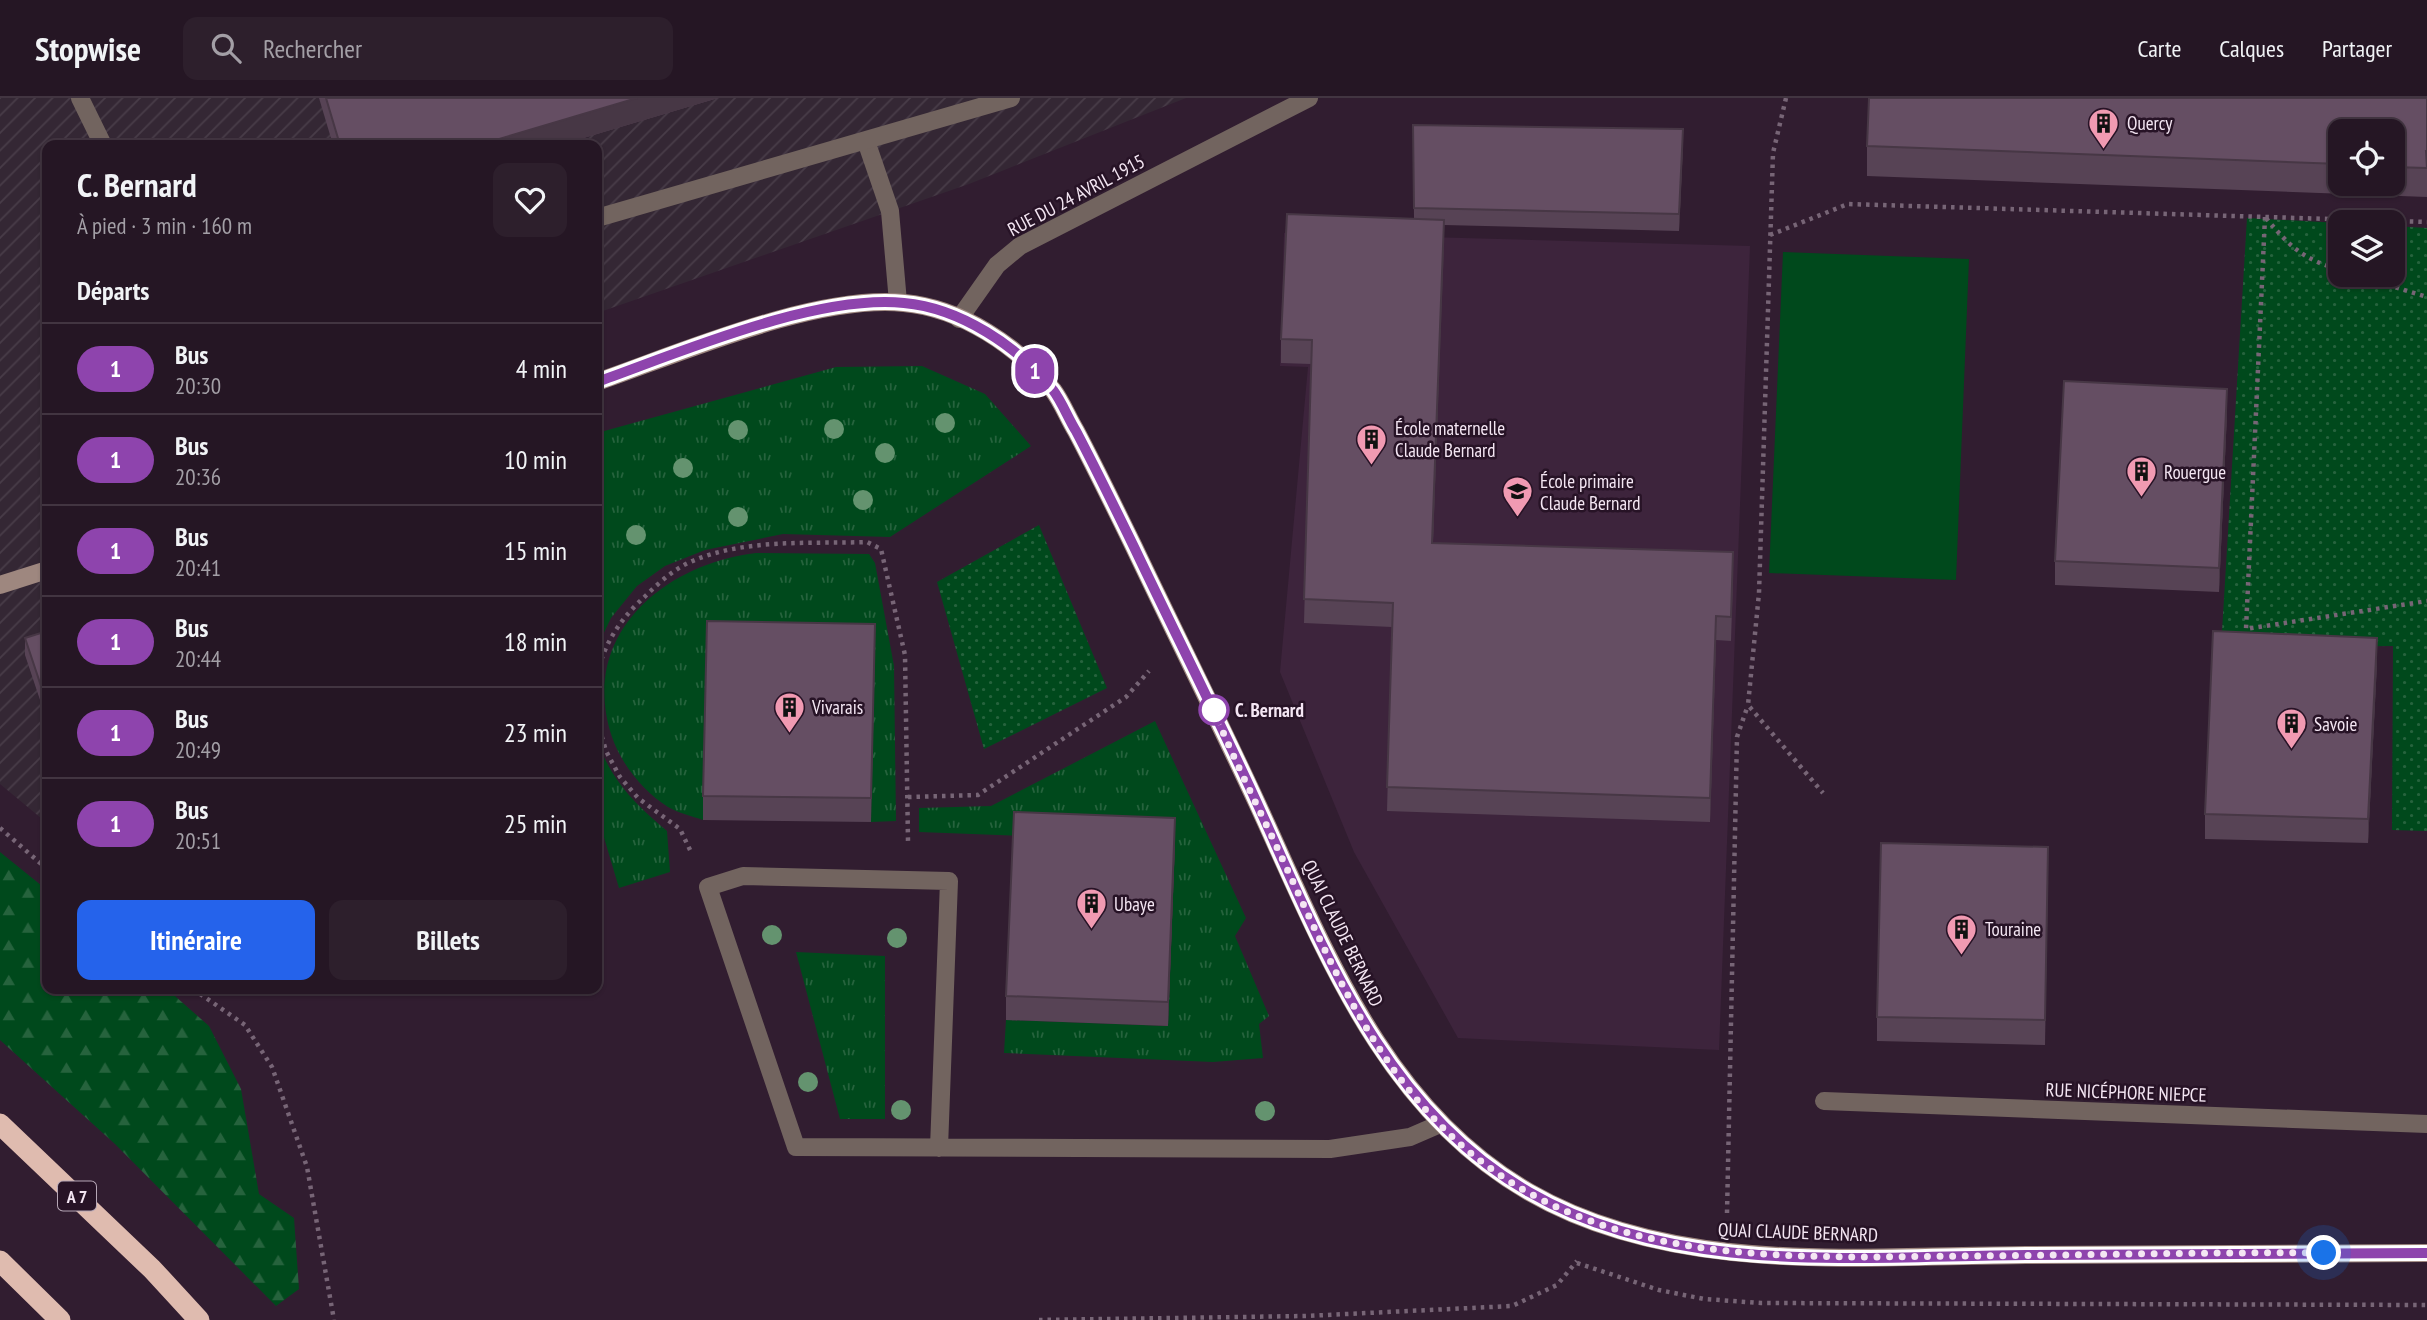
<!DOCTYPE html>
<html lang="fr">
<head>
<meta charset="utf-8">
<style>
	:root { --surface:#251624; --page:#2d1f2c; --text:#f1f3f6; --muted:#a39fa6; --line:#423541; --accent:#2563eb }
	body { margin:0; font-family:"PT Sans Narrow",sans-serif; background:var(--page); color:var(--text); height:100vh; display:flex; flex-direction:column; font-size:26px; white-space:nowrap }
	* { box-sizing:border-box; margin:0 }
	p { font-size:23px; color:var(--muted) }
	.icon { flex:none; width:38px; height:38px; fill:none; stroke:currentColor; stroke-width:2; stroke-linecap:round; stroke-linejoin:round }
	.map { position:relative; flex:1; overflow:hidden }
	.side { position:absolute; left:42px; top:42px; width:560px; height:854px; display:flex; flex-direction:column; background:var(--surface); border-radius:14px; box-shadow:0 2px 5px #0004,0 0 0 2px var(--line) }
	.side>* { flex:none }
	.badge { padding:0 14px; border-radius:23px; font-size:24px; line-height:46px }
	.fabs { position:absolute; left:2328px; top:21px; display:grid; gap:14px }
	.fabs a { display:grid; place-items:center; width:77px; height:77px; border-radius:14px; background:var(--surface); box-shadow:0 2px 5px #0004,0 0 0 2px var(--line); font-size:35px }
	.you { position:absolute; width:35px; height:35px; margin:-18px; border:5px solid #fff; border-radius:50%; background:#1a73e8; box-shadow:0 0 0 10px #1a73e833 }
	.map>.badge { position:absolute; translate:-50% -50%; box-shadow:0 0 0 4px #fff }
	h2 { padding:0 35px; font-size:26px; line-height:63px }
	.round { display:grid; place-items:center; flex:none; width:74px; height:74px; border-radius:14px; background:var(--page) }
	.headline { display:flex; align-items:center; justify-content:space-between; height:119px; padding:0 35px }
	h1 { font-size:33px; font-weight:700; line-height:52px }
	.primary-button { display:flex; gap:14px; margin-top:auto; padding:14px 35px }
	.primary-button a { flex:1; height:80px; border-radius:14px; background:var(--accent); color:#fff; font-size:28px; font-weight:700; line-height:80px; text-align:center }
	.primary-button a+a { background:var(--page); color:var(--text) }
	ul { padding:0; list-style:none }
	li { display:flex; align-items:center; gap:21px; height:91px; padding:0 35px; border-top:2px solid var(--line) }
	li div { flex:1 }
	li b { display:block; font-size:26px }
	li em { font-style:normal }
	li .badge { min-width:77px; font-weight:700; text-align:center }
	header { display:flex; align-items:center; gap:42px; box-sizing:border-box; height:98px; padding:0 35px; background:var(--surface); border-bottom:2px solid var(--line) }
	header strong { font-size:33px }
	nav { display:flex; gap:38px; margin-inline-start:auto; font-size:24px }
	.search { width:490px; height:63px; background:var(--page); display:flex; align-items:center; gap:18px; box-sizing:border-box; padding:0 24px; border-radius:14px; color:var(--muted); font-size:26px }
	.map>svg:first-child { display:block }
	.built { fill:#3d243c }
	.industrial { fill:url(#industrial-furrows) }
	.grass { fill:url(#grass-tufts) }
	.forest { fill:url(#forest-firs) }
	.park { fill:url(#park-dots) }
	.garden { fill:#00491c }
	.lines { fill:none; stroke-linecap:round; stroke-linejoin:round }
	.path { stroke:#776576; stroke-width:4.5; stroke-dasharray:3.5 5; stroke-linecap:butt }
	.lane { stroke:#72645f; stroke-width:18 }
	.street { stroke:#72645f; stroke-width:18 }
	.secondary { stroke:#9e877f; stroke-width:18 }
	.highway { stroke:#dfbbaf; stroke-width:21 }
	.tree { fill:#64936f }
	.wall { fill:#574355; fill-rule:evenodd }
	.shaded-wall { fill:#473745 }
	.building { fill:#654e63; stroke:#473745; stroke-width:2 }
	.line-casing { stroke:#fff; stroke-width:16 }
	.line { stroke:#8e44ad; stroke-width:10 }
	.walk { stroke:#f4e6f3; stroke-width:7; stroke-dasharray:0 12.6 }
	.stop-dot { fill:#fff; stroke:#8e44ad; stroke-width:3.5 }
	.labels { text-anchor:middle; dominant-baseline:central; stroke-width:5; stroke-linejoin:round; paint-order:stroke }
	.shield { fill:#271326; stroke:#b6a7b6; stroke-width:2 }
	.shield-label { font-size:18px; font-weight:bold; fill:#f4e6f3 }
	.poi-label { font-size:19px; fill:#f4e6f3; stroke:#271326; text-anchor:start }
	.street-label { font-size:19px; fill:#f4e6f3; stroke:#271326 }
	.stop-label { font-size:19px; font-weight:bold; fill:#f4e6f3; stroke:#271326; text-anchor:start }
</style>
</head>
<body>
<header>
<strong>Stopwise</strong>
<div class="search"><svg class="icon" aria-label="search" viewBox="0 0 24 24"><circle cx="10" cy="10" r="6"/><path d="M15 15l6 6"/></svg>Rechercher</div>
<nav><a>Carte</a><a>Calques</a><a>Partager</a></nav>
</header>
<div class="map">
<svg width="2427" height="1222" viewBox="0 0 2427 1222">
	<defs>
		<pattern id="industrial-furrows" width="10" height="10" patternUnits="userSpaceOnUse" patternTransform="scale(1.75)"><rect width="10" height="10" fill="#342734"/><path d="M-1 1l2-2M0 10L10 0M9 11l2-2" fill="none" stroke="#483c48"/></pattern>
		<pattern id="grass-tufts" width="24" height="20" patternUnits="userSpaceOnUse" patternTransform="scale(1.75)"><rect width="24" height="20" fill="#00491c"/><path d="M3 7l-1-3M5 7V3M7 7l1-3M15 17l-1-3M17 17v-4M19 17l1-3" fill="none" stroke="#26633d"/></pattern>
		<pattern id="forest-firs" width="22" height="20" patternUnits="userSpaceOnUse" patternTransform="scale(1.75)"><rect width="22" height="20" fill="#00491c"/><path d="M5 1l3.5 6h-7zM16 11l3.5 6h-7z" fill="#26633d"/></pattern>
		<pattern id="park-dots" width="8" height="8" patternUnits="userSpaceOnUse" patternTransform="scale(1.75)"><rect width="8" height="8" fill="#00491c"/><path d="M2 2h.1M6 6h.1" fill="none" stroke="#26633d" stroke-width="1.8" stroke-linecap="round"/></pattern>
	</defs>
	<rect width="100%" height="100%" fill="#311d30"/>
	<path class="built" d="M1284,135l466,13 -31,804 -261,-12 -104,-186 -74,-180 28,-305 -28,-1z"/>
	<path class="industrial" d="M0,0h1186l-217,86 -372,129v-168h-550v678l-47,-39z"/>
	<g class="grass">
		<path d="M922,268l63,28 46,52 -141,91 -107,-3 -78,16 -40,16 -28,20 -26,32 -14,29v-214l239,-66z"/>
		<path d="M756,455l113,1 6,9 19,103 2,155 -25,1 3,-174 -167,-3 -4,175c-11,-4 -25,-7 -35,-13 -24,-15 -47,-43 -56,-70 -34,-101 51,-173 144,-184z"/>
		<path d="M1155,623l91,197 -11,18 34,80 -10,8 4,34 -50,4 -209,-9 2,-33 162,6 7,-184 -256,-10v-24l72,-2z"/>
		<path d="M597,644c17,41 37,61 70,89l3,41 -51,16 -22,-74z"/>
		<path d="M796,854l89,4v163h-45z"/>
	</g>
	<path class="forest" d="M0,754l47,38v99h120l42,37 32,63 18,105 35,24 5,71 -23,17 -161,-162 -115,-104z"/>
	<g class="park">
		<path d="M2247,120l93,5v52h52v-49l35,2v603l-35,-1 1,-184 -172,2z"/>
		<path d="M1039,427l68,163 -123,61 -47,-167z"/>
	</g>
	<path class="garden" d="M1783,154l186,7 -13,321 -187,-7z"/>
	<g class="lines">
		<g class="path">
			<path d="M1786,0l-13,55 -14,440 -11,112 75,88"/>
			<path d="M2265,119l-19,412 181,-28"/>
			<path d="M2266,120c24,29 37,41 74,52"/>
			<path d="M1770,137l78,-31 579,18"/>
			<path d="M2355,177l72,22"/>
			<path d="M597,578c6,-29 20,-52 41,-73 15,-14 31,-31 50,-40 53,-25 122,-19 179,-21l14,7 24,106 3,186"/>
			<path d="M597,622l9,31 14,26 18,21 42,31 11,23"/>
			<path d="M908,699l70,-2 148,-98 23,-26"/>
			<path d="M0,730l47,41"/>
			<path d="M193,891l52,36 27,42 35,100 27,153"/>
			<path d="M1727,1115l10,-476 11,-32"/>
			<path d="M1577,1165l82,27 45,9 57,4 666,2"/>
			<path d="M1039,1222l266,-4 207,-10 45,-21 20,-24"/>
		</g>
		<g class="lane">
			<path d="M80,0l23,47"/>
			<path d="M866,43l24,70 8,91"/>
			<path d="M597,120l414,-120"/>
			<path d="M939,1050l10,-267 -206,-5 -35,11 88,260 534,2 80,-12 30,-13"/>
		</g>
		<g class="street">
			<path d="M959,221l38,-54 23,-19 289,-148"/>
			<path d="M1824,1003l603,23"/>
		</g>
		<g class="secondary">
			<path d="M597,284c84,-29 219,-88 307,-79 57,5 114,43 149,87 9,12 15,28 23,41 20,38 39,77 58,116 41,86 83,170 123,256 67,145 126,305 272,389 145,84 334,64 497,63 133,-1 267,-2 401,-2"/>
			<path d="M0,487l47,-15"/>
		</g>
		<g class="highway">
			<path d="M0,1026l152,145 47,51"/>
			<path d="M0,1163l60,59"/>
		</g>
	</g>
	<g class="tree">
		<circle cx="945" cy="325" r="10"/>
		<circle cx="834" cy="331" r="10"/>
		<circle cx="738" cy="332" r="10"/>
		<circle cx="885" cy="355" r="10"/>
		<circle cx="683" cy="370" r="10"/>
		<circle cx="863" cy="402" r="10"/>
		<circle cx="738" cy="419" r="10"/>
		<circle cx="636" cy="437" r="10"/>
		<circle cx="772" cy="837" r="10"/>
		<circle cx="897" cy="840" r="10"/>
		<circle cx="808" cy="984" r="10"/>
		<circle cx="901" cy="1012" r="10"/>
		<circle cx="1265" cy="1013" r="10"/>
	</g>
	<g class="wall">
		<path d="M319,0h399l-158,47h-227z"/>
		<path d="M2427,0v99l-560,-21v-30zM2340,33h52v53h-52z"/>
		<path d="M1413,27l270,20 -4,86 -235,-6 -11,318 300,33 -2,65 -15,-1 -6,182 -323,-11 5,-184 -88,-4 7,-259 -30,-1v-24l133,-120z"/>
		<path d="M2227,315l-8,179 -164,-7v-24z"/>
		<path d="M47,533v90l-22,-66v-17z"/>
		<path d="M875,550l-4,174 -168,-2v-24z"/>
		<path d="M2377,565l-9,180 -163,-4v-25z"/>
		<path d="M1175,744l-7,184 -162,-6v-24z"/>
		<path d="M2048,773l-3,174 -168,-4v-24z"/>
	</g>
	<g class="shaded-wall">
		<path d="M637,0h81l-158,47h-81z"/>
		<path d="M1683,31v16l-4,86v-17z"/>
		<path d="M1444,122v24l-12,323v-24z"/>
		<path d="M2227,291v24l-8,179v-24z"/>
		<path d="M1716,518v24l-6,182v-24z"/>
		<path d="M2377,540v25l-9,180v-24z"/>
		<path d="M1175,720v24l-7,184v-24z"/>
	</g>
	<g class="building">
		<path d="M326,0h311l-158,47h-139z"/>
		<path d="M1869,0h558v53h-1l1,17 -35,-1v-36h-52v33l-473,-18z"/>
		<path d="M1413,27l270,4 -4,85 -265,-6z"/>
		<path d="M1287,116l157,6 -12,323 301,9 -2,65 -15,-1 -6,182 -323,-11 6,-184 -89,-4 8,-259 -31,-1z"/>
		<path d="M2064,283l163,8 -8,179 -164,-7z"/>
		<path d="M707,523l168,3 -4,174 -168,-2z"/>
		<path d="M47,533v73l-22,-66z"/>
		<path d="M2213,533l164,7 -9,181 -163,-5z"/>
		<path d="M1014,714l161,6 -7,184 -162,-6z"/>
		<path d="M1881,745l167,4 -3,173 -168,-3z"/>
	</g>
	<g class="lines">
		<defs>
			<path id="line" d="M597,284c84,-30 219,-88 307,-79 56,5 114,43 149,87 9,12 15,28 23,41 20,38 39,77 58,116 39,82 80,163 118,245 68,148 128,315 277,400 147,85 333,64 497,63 133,-1 267,-2 401,-2"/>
		</defs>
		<use href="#line" class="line-casing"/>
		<use href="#line" class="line"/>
		<path class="walk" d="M1214,612c19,49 45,98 67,146 45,96 87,199 164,274 145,142 343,127 529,126 116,-1 233,-4 350,-3"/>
	</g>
	<defs>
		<symbol id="building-pin" viewBox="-11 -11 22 30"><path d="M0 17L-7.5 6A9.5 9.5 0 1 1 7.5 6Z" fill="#f19ab2" stroke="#271326"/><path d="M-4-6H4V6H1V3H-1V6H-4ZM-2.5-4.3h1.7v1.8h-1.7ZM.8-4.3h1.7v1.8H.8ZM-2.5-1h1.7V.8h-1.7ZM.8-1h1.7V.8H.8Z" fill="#111"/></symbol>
		<symbol id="school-pin" viewBox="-11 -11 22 30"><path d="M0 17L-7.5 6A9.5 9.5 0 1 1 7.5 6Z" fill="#f19ab2" stroke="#271326"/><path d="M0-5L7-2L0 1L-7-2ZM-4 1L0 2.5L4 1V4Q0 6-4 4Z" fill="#111"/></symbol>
	</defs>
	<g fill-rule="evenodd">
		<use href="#building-pin" x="2086" y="8" width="35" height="47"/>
		<use href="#building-pin" x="1354" y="324" width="35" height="47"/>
		<use href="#building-pin" x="2124" y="356" width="35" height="47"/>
		<use href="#school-pin" x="1500" y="376" width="35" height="47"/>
		<use href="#building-pin" x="772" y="592" width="35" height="47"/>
		<use href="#building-pin" x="2274" y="608" width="35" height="47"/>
		<use href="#building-pin" x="1074" y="788" width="35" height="47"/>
		<use href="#building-pin" x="1944" y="814" width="35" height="47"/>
	</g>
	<circle class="stop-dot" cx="1214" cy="612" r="14"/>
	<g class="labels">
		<rect class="shield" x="58" y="1083.5" width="38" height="29" rx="5"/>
		<g class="shield-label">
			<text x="77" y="1098">A 7</text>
		</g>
		<g class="poi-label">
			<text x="2127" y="25">Quercy</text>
			<text x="1395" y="330">École maternelle<tspan x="1395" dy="22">Claude Bernard</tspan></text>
			<text x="2164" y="374">Rouergue</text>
			<text x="1540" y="383">École primaire<tspan x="1540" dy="22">Claude Bernard</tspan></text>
			<text x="812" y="609">Vivarais</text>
			<text x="2314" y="626">Savoie</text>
			<text x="1114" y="806">Ubaye</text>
			<text x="1985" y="831">Touraine</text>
		</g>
		<g class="street-label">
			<text transform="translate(1076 97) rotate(-28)">RUE DU 24 AVRIL 1915</text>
			<text transform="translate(1343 835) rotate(64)">QUAI CLAUDE BERNARD</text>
			<text transform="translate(2126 994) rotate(2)">RUE NICÉPHORE NIEPCE</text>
			<text transform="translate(1798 1134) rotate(2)">QUAI CLAUDE BERNARD</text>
		</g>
		<g class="stop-label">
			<text x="1235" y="612">C. Bernard</text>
		</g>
	</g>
</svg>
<div class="fabs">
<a><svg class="icon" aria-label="locate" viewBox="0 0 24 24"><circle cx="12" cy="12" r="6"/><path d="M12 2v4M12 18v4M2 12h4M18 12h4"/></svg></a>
<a><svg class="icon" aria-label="layers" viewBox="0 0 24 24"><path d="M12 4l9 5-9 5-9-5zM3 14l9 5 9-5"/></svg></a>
</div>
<div class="you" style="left:2324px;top:1155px"></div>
<b class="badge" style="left:1035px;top:273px;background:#8e44ad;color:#fff">1</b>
<section class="side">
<div class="headline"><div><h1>C. Bernard</h1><p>À pied · 3 min · 160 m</p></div><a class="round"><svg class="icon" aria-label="heart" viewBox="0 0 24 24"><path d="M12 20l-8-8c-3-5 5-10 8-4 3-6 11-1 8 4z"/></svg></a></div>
<h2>Départs</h2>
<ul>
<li><span class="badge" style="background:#8e44ad;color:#fff">1</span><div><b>Bus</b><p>20:30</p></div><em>4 min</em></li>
<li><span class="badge" style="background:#8e44ad;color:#fff">1</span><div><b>Bus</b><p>20:36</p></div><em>10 min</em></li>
<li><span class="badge" style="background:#8e44ad;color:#fff">1</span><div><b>Bus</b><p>20:41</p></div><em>15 min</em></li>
<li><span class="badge" style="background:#8e44ad;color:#fff">1</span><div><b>Bus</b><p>20:44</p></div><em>18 min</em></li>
<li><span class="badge" style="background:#8e44ad;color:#fff">1</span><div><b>Bus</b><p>20:49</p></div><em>23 min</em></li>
<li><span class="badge" style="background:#8e44ad;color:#fff">1</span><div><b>Bus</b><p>20:51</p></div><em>25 min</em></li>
</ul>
<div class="primary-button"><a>Itinéraire</a><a>Billets</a></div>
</section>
</div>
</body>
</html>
